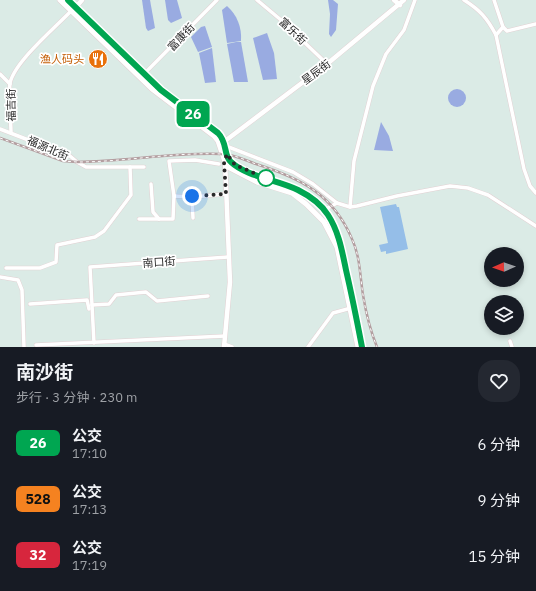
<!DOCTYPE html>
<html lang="zh">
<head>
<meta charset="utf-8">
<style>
	:root { --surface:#171b24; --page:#242831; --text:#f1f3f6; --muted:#9ea1a6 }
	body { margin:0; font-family:"IBM Plex Sans","Noto Sans SC",sans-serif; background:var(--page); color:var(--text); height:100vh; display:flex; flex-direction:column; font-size:15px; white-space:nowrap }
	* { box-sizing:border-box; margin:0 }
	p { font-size:13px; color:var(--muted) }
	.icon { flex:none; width:22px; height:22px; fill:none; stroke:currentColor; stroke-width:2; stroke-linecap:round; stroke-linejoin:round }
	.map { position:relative; height:347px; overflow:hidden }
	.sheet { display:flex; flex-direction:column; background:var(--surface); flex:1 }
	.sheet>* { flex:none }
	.badge { padding:0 8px; border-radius:6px; font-size:14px; line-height:26px }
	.needle { width:26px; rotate:268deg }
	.controls { position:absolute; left:484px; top:247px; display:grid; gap:8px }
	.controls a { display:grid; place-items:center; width:40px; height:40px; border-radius:50%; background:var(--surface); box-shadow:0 2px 6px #0003; font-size:20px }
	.you { position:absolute; width:20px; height:20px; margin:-10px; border:3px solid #fff; border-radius:50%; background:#1a73e8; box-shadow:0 0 0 6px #1a73e833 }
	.map>.badge { position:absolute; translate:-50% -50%; box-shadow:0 0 0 2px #fff }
	.round { display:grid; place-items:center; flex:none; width:42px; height:42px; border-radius:16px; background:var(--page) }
	.head { display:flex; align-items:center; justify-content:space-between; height:68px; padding:0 16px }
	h1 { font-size:19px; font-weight:700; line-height:30px }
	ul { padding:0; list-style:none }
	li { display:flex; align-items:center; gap:12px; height:56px; padding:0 16px }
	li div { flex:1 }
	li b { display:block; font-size:15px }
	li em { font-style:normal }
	li .badge { min-width:44px; font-weight:700; text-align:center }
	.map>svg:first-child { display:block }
	.green { fill:#99abe1 }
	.pitch { fill:#95bee8 }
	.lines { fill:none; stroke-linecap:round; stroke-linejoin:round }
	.minor-casing { stroke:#e2d1d3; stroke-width:4.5 }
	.tertiary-casing { stroke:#e2d1d3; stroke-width:5.5 }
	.secondary-casing { stroke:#e2d1d3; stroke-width:6 }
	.minor { stroke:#fff; stroke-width:3.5 }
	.tertiary { stroke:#fff; stroke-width:4.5 }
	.secondary { stroke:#fff; stroke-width:5 }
	.rail-casing { stroke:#b39ea0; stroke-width:2.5 }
	.rail { stroke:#fff; stroke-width:1; stroke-dasharray:3; stroke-linecap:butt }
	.line-casing { stroke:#fff; stroke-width:9 }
	.line { stroke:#00a651; stroke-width:6 }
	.walk { stroke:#292929; stroke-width:4; stroke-dasharray:0 7.2 }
	.stop-dot { fill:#fff; stroke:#00a651; stroke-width:2 }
	.labels { text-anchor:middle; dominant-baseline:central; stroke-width:3.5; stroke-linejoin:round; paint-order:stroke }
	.street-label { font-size:11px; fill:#292929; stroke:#fff }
	.food-label { font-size:11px; fill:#c56008; stroke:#fff; text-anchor:end }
</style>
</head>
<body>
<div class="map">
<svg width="536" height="347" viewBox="0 0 536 347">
	<rect width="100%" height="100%" fill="#dbebe6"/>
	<g class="green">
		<path d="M142,0h8l5,28 -7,3 -2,-3z"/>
		<path d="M165,0h12l5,18 -11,5 -3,-3z"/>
		<path d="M328,0h5l5,4 -2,26 -5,7 -2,-3 1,-20z"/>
		<path d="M227,6c10,9 15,21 14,35l-14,2 -5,-33z"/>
		<path d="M205,26l7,21 -14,5 -7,-15 10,-10z"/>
		<path d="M267,33l7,20 3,26 -14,1 -10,-42z"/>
		<path d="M236,42h5l7,40h-14l-7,-38z"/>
		<path d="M212,48l4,34 -11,1 -6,-30z"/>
		<circle cx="457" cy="98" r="9"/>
		<path d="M381,122l8,14 4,15 -19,-1z"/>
	</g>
	<path class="pitch" d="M396,204l1,3h2l9,42 -22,5v-3l-5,1 -2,-7 9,-2 -8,-36z"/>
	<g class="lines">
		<defs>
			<g id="minor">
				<path d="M257,0l24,20 46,44"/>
				<path d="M464,0c16,10 23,18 32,35l28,134 6,17 6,7"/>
				<path d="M494,0l9,27 -7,8"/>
				<path d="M503,27l4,4 29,-7"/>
				<path d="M0,74l10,10"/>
				<path d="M144,74l73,-74"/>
				<path d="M0,129l70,27 7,6 9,5h58"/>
				<path d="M11,133c0,-16 -3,-34 -1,-50 5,-22 46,-56 62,-73"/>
				<path d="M226,146l67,26 20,12 24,19"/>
				<path d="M151,184l2,28 6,7"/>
				<path d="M174,196l18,1"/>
				<path d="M350,207l4,-46 19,-75 13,-32 18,-24 11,-30"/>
				<path d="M324,210l13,-7 13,4 7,-1 40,-10 53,-10 18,2 20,7 48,31"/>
				<path d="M193,218l-1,-21 34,-3"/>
				<path d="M139,219h34l1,-23 -5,-35 26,-1 24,4"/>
				<path d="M6,268h34l16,-6 1,-17 38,-8 9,-6 27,-36 -1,-28"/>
				<path d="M0,277l18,3 4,10 2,57"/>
				<path d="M30,304l57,-4 2,9"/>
				<path d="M92,305l17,-1 7,-9 30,-3 11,9 51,-5"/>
				<path d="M510,341l2,6"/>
				<path d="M94,343l-4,-76 138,-10"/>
				<path d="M224,344l8,3"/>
				<path d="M36,345l189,-9"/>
				<path d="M308,347l25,-34 18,-5"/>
			</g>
			<g id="tertiary">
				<path d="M394,0l6,5"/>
				<path d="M76,7l6,-7"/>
				<path d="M225,141l102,-77 77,-64"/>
				<path d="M224,347l6,-65 -5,-121"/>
			</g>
			<g id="secondary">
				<path d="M60,0l92,89 62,47 4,5 7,21 3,5 29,15 35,11 14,11 18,18 13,25 21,100"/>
				<path d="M68,0l93,90 57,43c10,10 5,22 13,29 16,15 48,19 67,28 12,6 23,14 30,25 11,17 14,38 18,58 6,25 11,49 16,74"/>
			</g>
		</defs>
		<use href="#minor" class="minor-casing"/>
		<use href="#tertiary" class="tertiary-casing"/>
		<use href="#secondary" class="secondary-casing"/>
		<use href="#minor" class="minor"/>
		<use href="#tertiary" class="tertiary"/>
		<use href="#secondary" class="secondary"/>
		<defs>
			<path id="rail" d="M0,138l63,23 14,1c48,0 96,-10 144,-8 12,0 24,6 35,10 44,14 77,30 96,75 8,17 8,37 11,56 3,18 7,35 14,52"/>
		</defs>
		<use href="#rail" class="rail-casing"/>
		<use href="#rail" class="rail"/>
	</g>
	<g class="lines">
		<defs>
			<path id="line" d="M68,0l93,90 57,43c10,10 5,22 13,29 16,15 48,18 67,28 12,6 23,14 30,25 11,17 14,36 18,55 6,26 11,51 16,77"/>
		</defs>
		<use href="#line" class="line-casing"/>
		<use href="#line" class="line"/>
		<path class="walk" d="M192,196l34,-2 -2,-32 3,-8 8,11 31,13"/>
	</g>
	<defs>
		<symbol id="restaurant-disc" viewBox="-11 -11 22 22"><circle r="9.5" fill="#e8710a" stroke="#fff"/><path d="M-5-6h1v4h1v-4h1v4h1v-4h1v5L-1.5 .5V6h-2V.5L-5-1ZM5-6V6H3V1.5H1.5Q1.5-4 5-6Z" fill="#fff"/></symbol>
	</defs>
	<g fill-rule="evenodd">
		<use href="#restaurant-disc" x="87" y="48" width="22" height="22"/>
	</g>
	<circle class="stop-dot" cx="266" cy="178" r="8"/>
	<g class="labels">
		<g class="street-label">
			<text transform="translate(293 31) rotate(44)">富乐街</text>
			<text transform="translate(181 37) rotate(-46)">富康街</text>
			<text transform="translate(316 72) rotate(-37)">星辰街</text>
			<text transform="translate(11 105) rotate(-91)">福吉街</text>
			<text transform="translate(48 148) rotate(23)">福源北街</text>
			<text transform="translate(159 262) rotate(-4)">南口街</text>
		</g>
		<g class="food-label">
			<text x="84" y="59">渔人码头</text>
		</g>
	</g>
</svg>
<div class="controls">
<a><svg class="needle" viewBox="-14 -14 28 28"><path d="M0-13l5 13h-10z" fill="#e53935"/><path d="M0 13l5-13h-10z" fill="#9ea1a6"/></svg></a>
<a><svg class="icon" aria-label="layers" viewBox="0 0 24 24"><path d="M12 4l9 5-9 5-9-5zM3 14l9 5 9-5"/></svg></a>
</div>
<div class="you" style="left:192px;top:196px"></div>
<b class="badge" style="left:193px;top:114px;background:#00a651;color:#fff">26</b>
</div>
<section class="sheet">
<div class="head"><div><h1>南沙街</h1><p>步行 · 3 分钟 · 230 m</p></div><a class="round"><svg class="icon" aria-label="heart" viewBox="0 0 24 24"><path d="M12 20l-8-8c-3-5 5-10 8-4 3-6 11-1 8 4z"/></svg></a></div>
<ul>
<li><span class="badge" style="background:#00a651;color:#fff">26</span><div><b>公交</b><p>17:10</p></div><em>6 分钟</em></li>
<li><span class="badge" style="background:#f58220;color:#111">528</span><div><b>公交</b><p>17:13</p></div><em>9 分钟</em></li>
<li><span class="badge" style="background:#d7263d;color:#fff">32</span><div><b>公交</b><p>17:19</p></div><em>15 分钟</em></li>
</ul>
</section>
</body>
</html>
